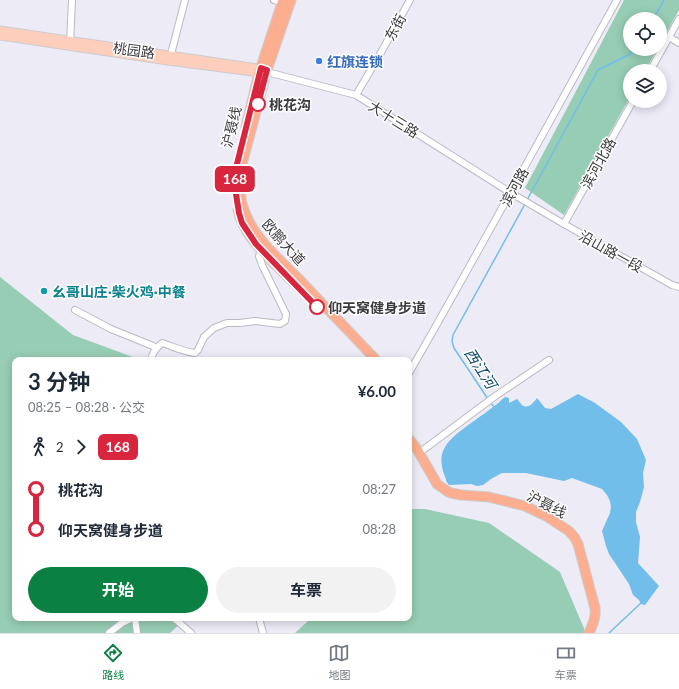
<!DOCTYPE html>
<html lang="zh">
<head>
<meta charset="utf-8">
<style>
	:root { --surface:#fff; --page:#f2f2f3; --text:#1f2937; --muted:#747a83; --line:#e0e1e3; --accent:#0b8043 }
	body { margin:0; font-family:Lato,"Noto Sans SC",sans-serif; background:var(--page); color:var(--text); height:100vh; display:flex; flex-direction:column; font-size:15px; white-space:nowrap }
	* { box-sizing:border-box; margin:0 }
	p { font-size:13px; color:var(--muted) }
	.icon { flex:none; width:22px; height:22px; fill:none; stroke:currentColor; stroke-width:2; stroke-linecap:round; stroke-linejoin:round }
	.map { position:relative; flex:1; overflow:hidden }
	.sheet { position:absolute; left:12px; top:357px; width:400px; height:264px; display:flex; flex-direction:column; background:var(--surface); border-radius:8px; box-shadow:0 2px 10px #0003 }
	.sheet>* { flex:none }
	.badge { padding:0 8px; border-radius:6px; font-size:14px; line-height:26px }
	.fabs { position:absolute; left:623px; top:12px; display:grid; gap:8px }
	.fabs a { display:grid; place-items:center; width:44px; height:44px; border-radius:50%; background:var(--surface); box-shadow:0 2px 10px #0003; font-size:20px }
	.map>.badge { position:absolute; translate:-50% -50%; box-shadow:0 0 0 2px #fff }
	.legs { display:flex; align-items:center; gap:6px; height:44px; padding:0 16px; font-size:13px }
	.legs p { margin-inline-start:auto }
	.summary { display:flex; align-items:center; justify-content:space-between; height:68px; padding:0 16px }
	h1 { font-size:22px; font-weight:700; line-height:30px }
	.cta { display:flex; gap:8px; margin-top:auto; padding:8px 16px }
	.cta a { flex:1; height:46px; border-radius:24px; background:var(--accent); color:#fff; font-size:16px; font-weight:700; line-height:46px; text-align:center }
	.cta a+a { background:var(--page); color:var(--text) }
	ul { padding:0 16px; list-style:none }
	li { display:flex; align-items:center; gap:14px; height:40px; font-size:15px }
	li i { display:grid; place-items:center; width:6px; height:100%; margin:0 5px; background:currentColor }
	li i::after { content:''; width:10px; height:10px; margin:-5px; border:3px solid; border-radius:50%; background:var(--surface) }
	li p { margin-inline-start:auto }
	li:first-child i { background:linear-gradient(#0000 50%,currentColor 0) }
	li:last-child i { background:linear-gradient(currentColor 50%,#0000 0) }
	.menu { display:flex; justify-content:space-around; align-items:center; height:56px; border-top:1px solid var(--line); background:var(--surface); font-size:11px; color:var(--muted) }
	.menu a { display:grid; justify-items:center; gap:2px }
	.menu .selected { color:var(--accent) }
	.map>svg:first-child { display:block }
	.green { fill:#97cdb4 }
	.water { fill:#71beea }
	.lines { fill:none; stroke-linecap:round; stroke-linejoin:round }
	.stream { stroke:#71beea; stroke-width:1.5 }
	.minor-casing { stroke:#babac4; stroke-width:8 }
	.major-casing { stroke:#cccccd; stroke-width:9 }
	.highway-casing { stroke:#cccccd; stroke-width:11 }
	.minor { stroke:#fff; stroke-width:6 }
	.major { stroke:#fecebc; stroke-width:7 }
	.highway { stroke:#fdae90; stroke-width:9 }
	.line-1-casing { stroke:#fff; stroke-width:9 }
	.line-1 { stroke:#d7263d; stroke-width:6 }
	.shop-dot { fill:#3f7fe0; stroke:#fff; stroke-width:1.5 }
	.stop-1-dot { fill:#fff; stroke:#d7263d; stroke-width:2 }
	.culture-dot { fill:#0f9aa8; stroke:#fff; stroke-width:1.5 }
	.labels { text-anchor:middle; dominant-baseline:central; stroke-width:3; stroke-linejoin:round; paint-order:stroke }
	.street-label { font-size:14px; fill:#3b3b3f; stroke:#fff }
	.shop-label { font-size:14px; font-weight:bold; fill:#366cbe; stroke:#fff; text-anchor:start }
	.stop-label { font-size:14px; font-weight:bold; fill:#3b3b3f; stroke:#fff; text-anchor:start }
	.culture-label { font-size:14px; font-weight:bold; fill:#0d838f; stroke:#fff; text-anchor:start }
	.water-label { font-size:15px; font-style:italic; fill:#0f4d6a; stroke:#fff }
</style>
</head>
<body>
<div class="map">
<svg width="679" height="633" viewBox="0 0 679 633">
	<rect width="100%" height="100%" fill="#ecebf6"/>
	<g class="green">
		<path d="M624,0h55v10l-19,34v-25h-30v30h27l-12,22h-15v26l-66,118 -39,-27z"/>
		<path d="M0,277l73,58 68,25h-126v258h171l-16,15h-170z"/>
		<path d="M409,509h16l64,14 71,49 26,61h-291l12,-11 2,-4h100z"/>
	</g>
	<path class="water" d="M578,394l17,9 26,19 16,17 9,21 -3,13 1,14 -4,15 -4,10v10l4,15 -2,26 21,23 -14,19 -4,-1 -2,-4 -6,-5 -4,-11 -20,-30 -3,-8 -4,-15 8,-18 1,-6 -1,-6 -3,-6 -5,-6 -30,-11 -8,3 -38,-8h-24l-11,6 -8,6 -6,1 -6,-2 -22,1 -3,-4v-2c-4,-8 -7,-21 -2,-30 7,-15 36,-31 49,-42 5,-3 8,-7 12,-10l4,1v5l8,-4c2,2 3,4 5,6 6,5 12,-3 15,-7l8,10 6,1z"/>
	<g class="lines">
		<g class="stream">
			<path d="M653,19l11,-19"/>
			<path d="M527,200l71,-130 32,-16 3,-5"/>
			<path d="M488,399l-34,-51 -2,-7 1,-6 72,-131"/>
			<path d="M490,402l5,6"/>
			<path d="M609,633l32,-30"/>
		</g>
		<defs>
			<g id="minor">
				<path d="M274,0l8,2"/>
				<path d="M669,37l10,6"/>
				<path d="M70,44l2,-44"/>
				<path d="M170,58l15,-58"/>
				<path d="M650,71l29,-52"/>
				<path d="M267,72l89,23 155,98 53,31 108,61 7,2"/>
				<path d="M356,95l23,-39 31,-56"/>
				<path d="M564,224l69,-123"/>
				<path d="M75,310l36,19 42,17 3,2"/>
				<path d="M151,360c1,-7 5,-12 11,-17 10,3 22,9 33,10l3,-3 6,-13 10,-9 13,-5h13l15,-2 25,3 5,-3 1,-7 -24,-49 -3,-9 2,-6"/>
				<path d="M409,373c71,-123 139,-249 208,-373"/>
				<path d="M419,453l75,-56 55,-37"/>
				<path d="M135,618l2,15"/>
				<path d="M174,618l17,15"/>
				<path d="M259,618l4,15"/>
				<path d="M109,633l13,-10 10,-5"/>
			</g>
			<g id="major">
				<path d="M0,30l265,39"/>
				<path d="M0,36l168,25 85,11"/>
			</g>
			<g id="highway">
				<path d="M291,0l-24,70 -25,94c-3,16 -3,36 4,51 11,26 34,45 54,65 25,27 51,53 76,80"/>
				<path d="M246,127l13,-54 24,-73"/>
				<path d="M238,210c7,30 35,51 55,72"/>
				<path d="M409,439l8,10 20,35 10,7 4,2 10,2 28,2 36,9 21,10 23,15 6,7 3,6 17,64c1,9 -2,16 -6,25"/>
			</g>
		</defs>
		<use href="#minor" class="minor-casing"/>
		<use href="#major" class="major-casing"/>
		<use href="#highway" class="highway-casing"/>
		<use href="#minor" class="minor"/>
		<use href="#major" class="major"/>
		<use href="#highway" class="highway"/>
	</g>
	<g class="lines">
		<defs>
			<path id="line-1" d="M258,104l9,-34 -6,-2 -25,100 -1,20 4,25 3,10 14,21 61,63"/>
		</defs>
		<use href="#line-1" class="line-1-casing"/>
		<use href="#line-1" class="line-1"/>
	</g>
	<circle class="shop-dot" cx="319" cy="61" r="4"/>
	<g class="stop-1-dot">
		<circle cx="258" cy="104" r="7"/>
		<circle cx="317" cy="307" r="7"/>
	</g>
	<circle class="culture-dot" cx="44" cy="291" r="4"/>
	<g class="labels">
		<g class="street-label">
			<text transform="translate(395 27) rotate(-61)">东街</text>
			<text transform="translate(134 50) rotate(8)">桃园路</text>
			<text transform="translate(394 119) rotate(32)">大十三路</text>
			<text transform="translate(231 127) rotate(-76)">沪聂线</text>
			<text transform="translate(598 163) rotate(-61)">滨河北路</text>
			<text transform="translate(514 187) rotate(-61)">滨河路</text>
			<text transform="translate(284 242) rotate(48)">欧鹏大道</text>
			<text transform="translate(611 251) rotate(29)">沿山路一段</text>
			<text transform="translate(547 504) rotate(27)">沪聂线</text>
		</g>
		<g class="shop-label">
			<text x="327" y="61">红旗连锁</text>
		</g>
		<g class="stop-label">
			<text x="269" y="104">桃花沟</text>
			<text x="328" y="307">仰天窝健身步道</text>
		</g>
		<g class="culture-label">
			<text x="52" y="291">幺哥山庄·柴火鸡·中餐</text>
		</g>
		<g class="water-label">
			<text transform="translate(481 368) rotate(57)">西江河</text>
		</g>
	</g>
</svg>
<div class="fabs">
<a><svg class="icon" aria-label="locate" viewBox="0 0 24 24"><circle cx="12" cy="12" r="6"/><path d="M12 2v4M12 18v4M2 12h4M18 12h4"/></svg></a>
<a><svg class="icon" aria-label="layers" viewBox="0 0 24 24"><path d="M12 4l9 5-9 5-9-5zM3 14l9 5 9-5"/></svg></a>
</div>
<b class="badge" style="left:235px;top:179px;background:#d7263d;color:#fff">168</b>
<section class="sheet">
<div class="summary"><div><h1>3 分钟</h1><p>08:25 – 08:28 · 公交</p></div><b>¥6.00</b></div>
<div class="legs"><svg class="icon" aria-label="walk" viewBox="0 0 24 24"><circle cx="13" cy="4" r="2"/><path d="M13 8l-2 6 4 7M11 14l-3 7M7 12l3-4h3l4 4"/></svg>2<svg class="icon" aria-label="forward" viewBox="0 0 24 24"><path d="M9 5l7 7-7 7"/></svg><b class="badge" style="background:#d7263d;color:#fff">168</b></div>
<ul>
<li><i style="color:#d7263d"></i><b>桃花沟</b><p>08:27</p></li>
<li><i style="color:#d7263d"></i><b>仰天窝健身步道</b><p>08:28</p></li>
</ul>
<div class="cta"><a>开始</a><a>车票</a></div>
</section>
</div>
<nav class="menu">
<a class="selected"><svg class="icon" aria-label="directions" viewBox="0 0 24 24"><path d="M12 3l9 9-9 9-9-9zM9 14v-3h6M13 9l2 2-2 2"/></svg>路线</a>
<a><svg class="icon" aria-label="map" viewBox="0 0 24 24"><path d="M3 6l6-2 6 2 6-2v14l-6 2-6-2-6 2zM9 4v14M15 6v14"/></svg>地图</a>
<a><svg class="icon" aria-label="tickets" viewBox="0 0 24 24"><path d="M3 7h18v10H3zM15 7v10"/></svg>车票</a>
</nav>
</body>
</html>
